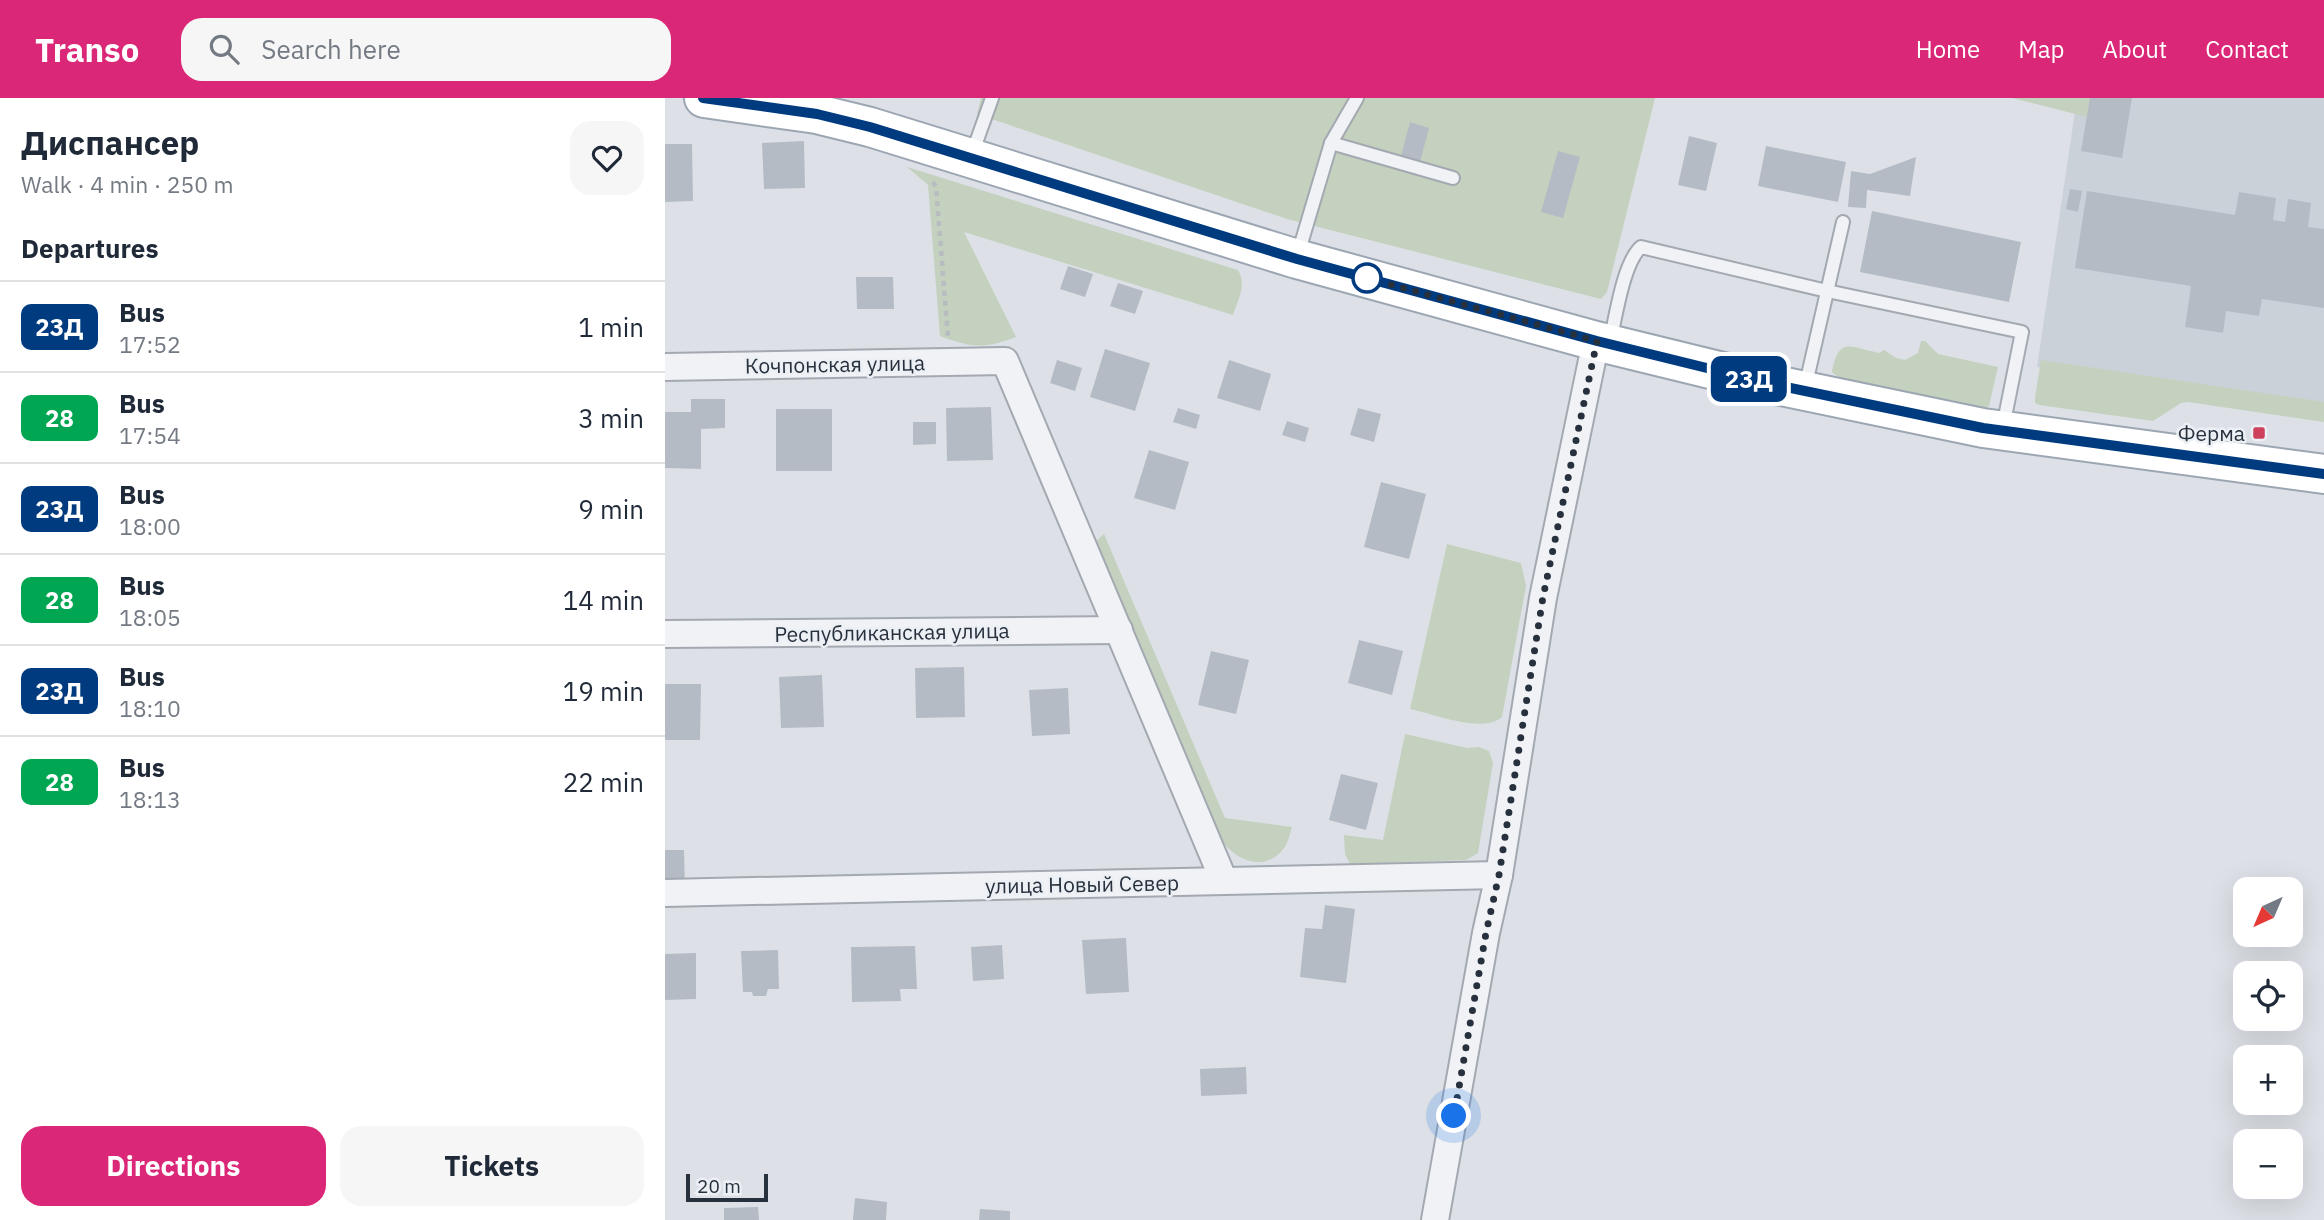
<!DOCTYPE html>
<html lang="en">
<head>
<meta charset="utf-8">
<style>
	:root { --surface:#fff; --page:#f6f6f7; --text:#1f2937; --muted:#747a83; --line:#e0e1e3; --accent:#db2777 }
	body { margin:0; font-family:"IBM Plex Sans",sans-serif; background:var(--page); color:var(--text); height:100vh; display:flex; flex-direction:column; font-size:26px; white-space:nowrap }
	* { box-sizing:border-box; margin:0 }
	p { font-size:23px; color:var(--muted) }
	.icon { flex:none; width:38px; height:38px; fill:none; stroke:currentColor; stroke-width:2; stroke-linecap:round; stroke-linejoin:round }
	.map { position:relative; flex:1; overflow:hidden }
	.details { display:flex; flex-direction:column; background:var(--surface); width:665px }
	.details>* { flex:none }
	.badge { padding:0 14px; border-radius:10px; font-size:24px; line-height:46px }
	.needle { width:46px; rotate:224deg }
	.tools { position:absolute; left:1568px; top:779px; display:grid; gap:14px }
	.tools a { display:grid; place-items:center; width:70px; height:70px; border-radius:14px; background:var(--surface); box-shadow:0 7px 28px #0002; font-size:35px }
	.scale { position:absolute; left:21px; bottom:18px; width:82px; box-sizing:border-box; padding-left:7px; border:4px solid #27303d; border-top:0; font-size:19px; line-height:24px; white-space:nowrap; color:#27303d; -webkit-text-stroke:5px #ecf0f5; paint-order:stroke }
	.you { position:absolute; width:35px; height:35px; margin:-18px; border:5px solid #fff; border-radius:50%; background:#1a73e8; box-shadow:0 0 0 10px #1a73e833 }
	.map>.badge { position:absolute; translate:-50% -50%; box-shadow:0 0 0 4px #fff }
	h2 { padding:0 21px; font-size:26px; line-height:63px }
	.round { display:grid; place-items:center; flex:none; width:74px; height:74px; border-radius:21px; background:var(--page) }
	.overview { display:flex; align-items:center; justify-content:space-between; height:119px; padding:0 21px }
	h1 { font-size:33px; font-weight:800; line-height:52px }
	.primary-button { display:flex; gap:14px; margin-top:auto; padding:14px 21px }
	.primary-button a { flex:1; height:80px; border-radius:21px; background:var(--accent); color:#fff; font-size:28px; font-weight:800; line-height:80px; text-align:center }
	.primary-button a+a { background:var(--page); color:var(--text) }
	ul { padding:0; list-style:none }
	li { display:flex; align-items:center; gap:21px; height:91px; padding:0 21px; border-top:2px solid var(--line) }
	li div { flex:1 }
	li b { display:block; font-size:26px }
	li em { font-style:normal }
	li .badge { min-width:77px; font-weight:700; text-align:center }
	header { display:flex; align-items:center; gap:42px; box-sizing:border-box; height:98px; padding:0 35px; background:var(--accent); color:#fff }
	header strong { font-size:33px }
	nav { display:flex; gap:38px; margin-inline-start:auto; font-size:24px }
	.search { width:490px; height:63px; background:var(--page); display:flex; align-items:center; gap:18px; box-sizing:border-box; padding:0 24px; border-radius:21px; color:var(--muted); font-size:26px }
	main { display:flex; flex:1; min-height:0 }
	.map>svg:first-child { display:block }
	.built { fill:#cbd1d9 }
	.green { fill:#c4d1be }
	.building { fill:#b4bbc4 }
	.lines { fill:none; stroke-linecap:round; stroke-linejoin:round }
	.lane-casing { stroke:#a3a8b1; stroke-width:16 }
	.street-casing { stroke:#a3a8b1; stroke-width:30 }
	.primary-casing { stroke:#9ca6b3; stroke-width:42 }
	.path { stroke:#b8bcc1; stroke-width:4.5; stroke-dasharray:5 5; stroke-linecap:butt }
	.lane { stroke:#f0f2f5; stroke-width:12 }
	.street { stroke:#f0f2f5; stroke-width:26 }
	.primary { stroke:#fff; stroke-width:38 }
	.line-casing { stroke:#fff; stroke-width:16 }
	.line { stroke:#003b80; stroke-width:10 }
	.walk { stroke:#27303d; stroke-width:7; stroke-dasharray:0 12.6 }
	.stop-dot { fill:#fff; stroke:#003b80; stroke-width:3.5 }
	.poi-dot { fill:#cd415d; stroke:#ecf0f5; stroke-width:2.5 }
	.labels { text-anchor:middle; dominant-baseline:central; stroke-width:5; stroke-linejoin:round; paint-order:stroke }
	.street-label { font-size:21px; fill:#27303d; stroke:#ecf0f5 }
	.poi-label { font-size:21px; fill:#27303d; stroke:#ecf0f5; text-anchor:end }
</style>
</head>
<body>
<header>
<strong>Transo</strong>
<div class="search"><svg class="icon" aria-label="search" viewBox="0 0 24 24"><circle cx="10" cy="10" r="6"/><path d="M15 15l6 6"/></svg>Search here</div>
<nav><a>Home</a><a>Map</a><a>About</a><a>Contact</a></nav>
</header>
<main>
<section class="details">
<div class="overview"><div><h1>Диспансер</h1><p>Walk · 4 min · 250 m</p></div><a class="round"><svg class="icon" aria-label="heart" viewBox="0 0 24 24"><path d="M12 20l-8-8c-3-5 5-10 8-4 3-6 11-1 8 4z"/></svg></a></div>
<h2>Departures</h2>
<ul>
<li><span class="badge" style="background:#003b80;color:#fff">23Д</span><div><b>Bus</b><p>17:52</p></div><em>1 min</em></li>
<li><span class="badge" style="background:#00a651;color:#fff">28</span><div><b>Bus</b><p>17:54</p></div><em>3 min</em></li>
<li><span class="badge" style="background:#003b80;color:#fff">23Д</span><div><b>Bus</b><p>18:00</p></div><em>9 min</em></li>
<li><span class="badge" style="background:#00a651;color:#fff">28</span><div><b>Bus</b><p>18:05</p></div><em>14 min</em></li>
<li><span class="badge" style="background:#003b80;color:#fff">23Д</span><div><b>Bus</b><p>18:10</p></div><em>19 min</em></li>
<li><span class="badge" style="background:#00a651;color:#fff">28</span><div><b>Bus</b><p>18:13</p></div><em>22 min</em></li>
</ul>
<div class="primary-button"><a>Directions</a><a>Tickets</a></div>
</section>
<div class="map">
<svg width="1659" height="1122" viewBox="0 0 1659 1122">
	<rect width="100%" height="100%" fill="#dde1e7"/>
	<path class="built" d="M1412,0h247v310l-287,-41z"/>
	<g class="green">
		<path d="M316,0h674l-48,194 -6,7 -314,-80 -310,-105z"/>
		<path d="M1347,0h78l-3,19z"/>
		<path d="M242,69l331,103c9,15 0,30 -5,45l-269,-83 52,105c-32,12 -44,11 -76,-1l-12,-151z"/>
		<path d="M1256,243h4l13,13 60,13 -9,39 -5,3 -141,-28 -11,-9c7,-36 17,-25 47,-19l5,-3 12,8 9,2 13,-7z"/>
		<path d="M1376,262l283,42v20l-136,-20 -7,1 -28,18 -114,-16 -4,-2v-6z"/>
		<path d="M439,436l121,284 67,9c-2,7 -4,16 -8,21 -19,26 -50,12 -64,-10l-124,-291 1,-7z"/>
		<path d="M782,446l74,19 5,23 -24,131c-19,17 -68,-3 -92,-8z"/>
		<path d="M740,636l62,14 12,-1 10,4 4,12 -15,90 -12,7 -116,4 -5,-10 -1,-19 39,5z"/>
	</g>
	<g class="building">
		<path d="M1425,0h42l-10,60 -41,-7z"/>
		<path d="M745,24l19,6 -9,34 -19,-6z"/>
		<path d="M1024,38l28,7 -11,48 -28,-6z"/>
		<path d="M139,43l1,47 -41,1 -2,-46z"/>
		<path d="M0,46h27l1,57 -28,1z"/>
		<path d="M1101,48l80,16 -8,40 -80,-16z"/>
		<path d="M893,53l22,6 -17,61 -22,-6z"/>
		<path d="M1251,59l-6,39 -43,-6 -1,18 -18,-1 3,-36 19,3z"/>
		<path d="M1405,91l12,2 -4,21 -12,-3z"/>
		<path d="M1422,93l148,24 4,-23 37,6 -3,22 12,2 3,-23 23,4 -3,24 16,2v79l-62,-9 -3,17 -33,-5 -3,22 -38,-6 6,-41 -116,-18z"/>
		<path d="M1207,113l149,31 -12,60 -149,-30z"/>
		<path d="M403,168l25,8 -8,23 -25,-8z"/>
		<path d="M191,179h37l1,32h-37z"/>
		<path d="M453,185l25,8 -8,23 -25,-8z"/>
		<path d="M440,251l45,14 -15,48 -45,-14z"/>
		<path d="M392,262l25,8 -7,23 -25,-8z"/>
		<path d="M564,262l42,14 -11,37 -43,-13z"/>
		<path d="M26,301h34v29l-24,1v40l-36,-1v-56h26z"/>
		<path d="M326,309l2,53 -46,1 -1,-53z"/>
		<path d="M513,310l22,7 -4,14 -23,-7z"/>
		<path d="M693,310l23,6 -7,28 -24,-7z"/>
		<rect x="111" y="311" width="56" height="62"/>
		<path d="M622,323l22,7 -4,14 -23,-7z"/>
		<path d="M248,324h23v22l-23,1z"/>
		<path d="M484,352l40,12 -14,48 -41,-12z"/>
		<path d="M716,384l45,12 -17,65 -45,-12z"/>
		<path d="M694,542l44,11 -11,44 -44,-12z"/>
		<path d="M546,553l38,9 -13,54 -38,-9z"/>
		<path d="M299,569l1,50 -49,1 -1,-50z"/>
		<path d="M157,577l2,52 -43,1 -2,-51z"/>
		<path d="M0,586h36l-1,56h-35z"/>
		<path d="M403,590l2,46 -38,2 -3,-46z"/>
		<path d="M676,676l37,9 -12,47 -37,-10z"/>
		<path d="M0,752h19l1,40 -20,1z"/>
		<path d="M660,807l30,4 -9,74 -46,-6 5,-49 17,1z"/>
		<path d="M461,840l3,54 -43,2 -4,-54z"/>
		<path d="M337,847l2,34 -31,2 -2,-34z"/>
		<path d="M250,848l2,43h-17l1,12 -49,1 -1,-55z"/>
		<path d="M113,852l1,39h-11l-2,7h-13l-1,-4h-9l-2,-41z"/>
		<path d="M31,855v46l-31,1v-46z"/>
		<path d="M581,969l1,27 -46,2 -1,-27z"/>
		<path d="M190,1100l32,4 -1,18h-33z"/>
		<path d="M93,1109l1,13h-35v-12z"/>
		<path d="M315,1111l30,2v9h-31z"/>
	</g>
	<g class="lines">
		<defs>
			<g id="lane">
				<path d="M666,45l122,35"/>
				<path d="M307,56l20,-56"/>
				<path d="M633,156l33,-111 26,-45"/>
				<path d="M945,243c6,-24 13,-78 31,-94l186,44 195,41 -19,95"/>
				<path d="M1140,290l38,-166"/>
			</g>
			<g id="street">
				<path d="M0,269l340,-6 219,520"/>
				<path d="M0,536l454,-4"/>
				<path d="M0,795l834,-18"/>
				<path d="M770,1122l51,-287 13,-58 44,-277 53,-257"/>
			</g>
			<path id="primary" d="M39,0l113,16 53,13 427,132 299,82 180,44 207,43 341,46"/>
		</defs>
		<use href="#lane" class="lane-casing"/>
		<use href="#street" class="street-casing"/>
		<use href="#primary" class="primary-casing"/>
		<path class="path" d="M268,84l3,5 12,150"/>
		<use href="#lane" class="lane"/>
		<use href="#street" class="street"/>
		<use href="#primary" class="primary"/>
	</g>
	<g class="lines">
		<defs>
			<path id="line" d="M38,0l114,16 53,13 427,132 300,82 179,44 207,43 341,46"/>
		</defs>
		<use href="#line" class="line-casing"/>
		<use href="#line" class="line"/>
		<path class="walk" d="M702,180l230,63 -54,256 -44,278 -13,58 -32,183"/>
	</g>
	<circle class="stop-dot" cx="702" cy="180" r="14"/>
	<rect class="poi-dot" x="1587" y="328" width="14" height="14" rx="3.5"/>
	<g class="labels">
		<g class="street-label">
			<text transform="translate(170 266) rotate(-1)">Кочпонская улица</text>
			<text transform="translate(227 534) rotate(-1)">Республиканская улица</text>
			<text transform="translate(417 786) rotate(-1)">улица Новый Север</text>
		</g>
		<g class="poi-label">
			<text x="1580" y="335">Ферма</text>
		</g>
	</g>
</svg>
<div class="tools">
<a><svg class="needle" viewBox="-14 -14 28 28"><path d="M0-13l5 13h-10z" fill="#e53935"/><path d="M0 13l5-13h-10z" fill="#747a83"/></svg></a>
<a><svg class="icon" aria-label="locate" viewBox="0 0 24 24"><circle cx="12" cy="12" r="6"/><path d="M12 2v4M12 18v4M2 12h4M18 12h4"/></svg></a>
<a>+</a>
<a>−</a>
</div>
<div class="scale">20 m</div>
<div class="you" style="left:789px;top:1018px"></div>
<b class="badge" style="left:1084px;top:281px;background:#003b80;color:#fff">23Д</b>
</div>
</main>
</body>
</html>
